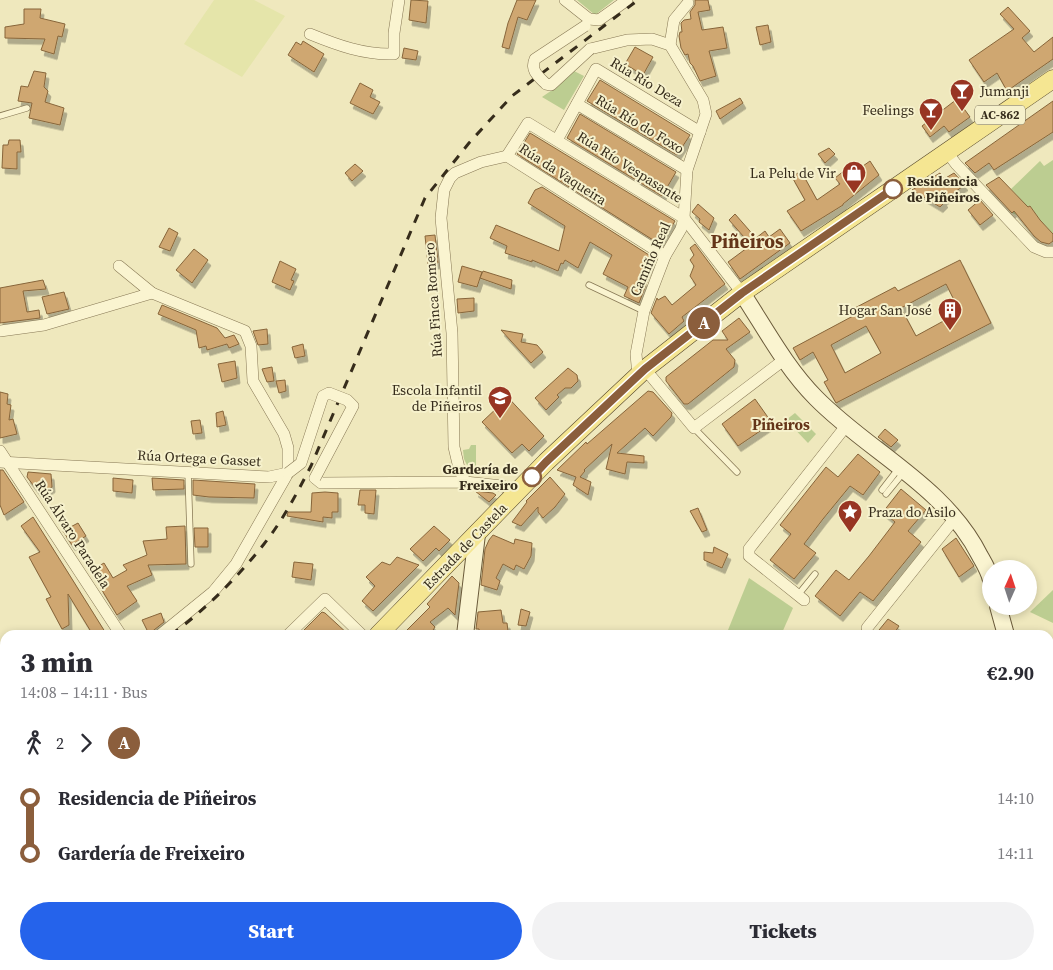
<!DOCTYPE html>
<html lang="en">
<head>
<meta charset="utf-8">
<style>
	:root { --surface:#fff; --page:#f2f2f3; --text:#2b2b33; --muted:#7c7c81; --accent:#2563eb }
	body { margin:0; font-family:"Source Serif 4",serif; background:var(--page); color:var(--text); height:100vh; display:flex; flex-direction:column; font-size:19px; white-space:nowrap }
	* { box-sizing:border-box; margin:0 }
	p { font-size:16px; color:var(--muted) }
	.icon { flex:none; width:28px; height:28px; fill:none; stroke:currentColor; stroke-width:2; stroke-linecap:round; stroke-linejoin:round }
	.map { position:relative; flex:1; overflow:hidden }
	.side { position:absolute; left:0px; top:630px; width:1054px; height:340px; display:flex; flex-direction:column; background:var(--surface); border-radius:15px 15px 0 0; box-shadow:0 2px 8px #0003 }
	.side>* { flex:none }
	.badge { padding:0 10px; border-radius:16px; font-size:18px; line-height:32px }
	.needle { width:32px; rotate:3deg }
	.controls { position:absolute; left:982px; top:560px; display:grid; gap:10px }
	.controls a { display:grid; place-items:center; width:55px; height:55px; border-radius:50%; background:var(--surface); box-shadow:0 2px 8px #0003; font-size:25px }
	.map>.badge { position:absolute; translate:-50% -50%; box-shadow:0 0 0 2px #fff }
	.legs { display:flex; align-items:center; gap:8px; height:55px; padding:0 20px; font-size:16px }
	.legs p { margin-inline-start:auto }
	.headline { display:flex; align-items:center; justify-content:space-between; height:85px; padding:0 20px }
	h1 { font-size:28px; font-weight:800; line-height:38px }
	.button { display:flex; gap:10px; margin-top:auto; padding:10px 20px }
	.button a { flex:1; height:58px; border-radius:30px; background:var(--accent); color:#fff; font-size:20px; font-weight:800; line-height:58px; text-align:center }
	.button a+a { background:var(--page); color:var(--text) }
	ul { padding:0 20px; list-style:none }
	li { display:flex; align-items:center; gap:18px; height:55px; font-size:19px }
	li i { display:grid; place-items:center; width:8px; height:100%; margin:0 6px; background:currentColor }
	li i::after { content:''; width:12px; height:12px; margin:-6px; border:4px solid; border-radius:50%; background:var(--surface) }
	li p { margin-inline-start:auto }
	li:first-child i { background:linear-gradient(#0000 50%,currentColor 0) }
	li:last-child i { background:linear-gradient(currentColor 50%,#0000 0) }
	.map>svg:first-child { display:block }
	.farmland { fill:#e5e5aa }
	.green { fill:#bccd91 }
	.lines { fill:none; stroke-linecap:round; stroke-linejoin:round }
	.river { stroke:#a1c0bc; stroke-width:19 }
	.building { fill:#cfa771; stroke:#87653a; fill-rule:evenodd; filter:url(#shadow) }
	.lane-casing { stroke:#877855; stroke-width:7 }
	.street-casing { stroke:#877855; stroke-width:12 }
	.secondary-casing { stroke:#695939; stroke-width:18 }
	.primary-casing { stroke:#54452a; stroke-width:19 }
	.lane { stroke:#faf4d0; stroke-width:5.5 }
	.street { stroke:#faf4d0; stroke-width:11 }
	.secondary { stroke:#faf4d0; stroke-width:16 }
	.primary { stroke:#f5e692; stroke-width:18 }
	.rail { stroke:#362c1b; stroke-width:3; stroke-dasharray:9 9; stroke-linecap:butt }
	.street-bridge-casing { stroke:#877855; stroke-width:12; stroke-linecap:butt }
	.street-bridge { stroke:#faf4d0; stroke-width:11 }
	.line-1-casing { stroke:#fff; stroke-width:11 }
	.line-1 { stroke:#8b5e3c; stroke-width:8 }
	.stop-1-dot { fill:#fff; stroke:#8b5e3c; stroke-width:2.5 }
	.labels { text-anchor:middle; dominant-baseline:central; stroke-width:4; stroke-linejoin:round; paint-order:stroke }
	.shield { fill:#f6f1cc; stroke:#706750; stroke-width:1 }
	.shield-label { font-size:12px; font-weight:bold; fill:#362c1b }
	.street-label { font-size:14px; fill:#362c1b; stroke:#f6f1cc }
	.poi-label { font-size:14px; fill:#362c1b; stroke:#f6f1cc; text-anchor:end }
	.stop-label { font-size:14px; font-weight:bold; fill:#362c1b; stroke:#f6f1cc; text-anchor:start }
	.neighbourhood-label { font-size:15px; font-weight:bold; fill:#643519; stroke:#f6f1cc }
	.district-label { font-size:19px; font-weight:bold; fill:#643519; stroke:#f6f1cc }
</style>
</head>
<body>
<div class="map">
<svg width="1053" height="970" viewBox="0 0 1053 970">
	<defs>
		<filter id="shadow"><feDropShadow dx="3" dy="5.5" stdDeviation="0" flood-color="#0004"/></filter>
	</defs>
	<rect width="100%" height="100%" fill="#efe8bd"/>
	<path class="farmland" d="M214,0h40l31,16 -43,61 -58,-33z"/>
	<g class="green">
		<path d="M577,0h37l-19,15z"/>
		<path d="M574,71l10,5 -20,34 -22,-13 16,-11z"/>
		<path d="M1053,160v74l-9,-10 -12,10 -4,-6 12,-8 -10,-14 -13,9 -5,-2 12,-10 -13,-14 29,-28 4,5z"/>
		<path d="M795,413l21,21 -8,9 -22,-23z"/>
		<path d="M471,445h5v27l-7,-3 -5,-10 -1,-9 6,-1z"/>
		<path d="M749,578l44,30 -12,27h-55z"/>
		<path d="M1053,590v33l-23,-11z"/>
		<path d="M1049,820l4,1v58l-4,12z"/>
		<path d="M1049,959l4,3v8h-127l5,-5h118z"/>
		<path d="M469,965h277l-7,5h-261z"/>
		<path d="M795,965h36l5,5h-47z"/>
	</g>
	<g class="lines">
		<g class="river">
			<path d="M1049,861l4,-17"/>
			<path d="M965,970l8,-5"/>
		</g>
	</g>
	<g class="building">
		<path d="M411,0l17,1 -2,22 -17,-3z"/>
		<path d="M517,0h19l-9,20 -9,-3 -9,32 -7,-2 6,-24z"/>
		<path d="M695,0h13l2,10 -12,2 4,18 21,-3 4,21 -18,3 7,25 -16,5 -7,-15 -3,-3 -2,-9 -3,1 -4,-7 -2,-12 1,-4h2l-1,-9 3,-3 7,-1 -1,-7 5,-7z"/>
		<path d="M1008,7l22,24 -8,7 12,14 19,-15v22l-46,32 -10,-18 -13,9 -15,-22 45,-31 -14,-15z"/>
		<path d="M24,9h17l-1,9 25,6 -3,13 -4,-1 -4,18 -13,-4 4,-11 -40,-1v-11l19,-3z"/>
		<path d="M768,25l3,17 -11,3 -4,-18z"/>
		<path d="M303,41l21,13 -10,18 -26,-17 8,-13 5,3z"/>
		<path d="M635,47l18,10 -10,18 -18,-11z"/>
		<path d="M404,48l14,3 -2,9 -14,-2z"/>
		<path d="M34,71l12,2 -2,14 4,4 -3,11 19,6 -4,17 -31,-7 3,-15 -14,-2 3,-15 7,1z"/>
		<path d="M600,80l90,55 -13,20 -90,-54z"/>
		<path d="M360,83l13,7 -3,7 10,5 -7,12 -23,-11z"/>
		<path d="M740,98l3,5 -23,16 -4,-8z"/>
		<path d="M957,99l13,18 -21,15 -5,-6 -14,11 -8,-11z"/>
		<path d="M1053,101v31l-59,38 -5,-7 -14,10 -10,-10z"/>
		<path d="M580,114l96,58 -14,24 -95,-58z"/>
		<path d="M530,133l145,88 -14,24 -144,-91z"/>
		<path d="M9,140h11l1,12h-4v17l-15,-1 1,-23h5z"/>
		<path d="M829,148l6,6 -10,9 -7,-9z"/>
		<path d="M870,161l9,14 -36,29v1l-42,26 -14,-20 18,-11 -13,-23 9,-6 16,29 23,-16 -5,-6 10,-8 4,6z"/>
		<path d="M355,164l8,7 -11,10 -7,-8z"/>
		<path d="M940,173l4,6 10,-6 11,12 -22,15 2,2 -5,5 -28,-17z"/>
		<path d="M999,177l29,30 2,-1 10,14 13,14v7l-4,3 -8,-2 -7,-6 -20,-25 -2,2 -26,-28z"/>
		<path d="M542,187l107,68 3,6 -10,19 5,2 -8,21 -15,-7 4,-9 -25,-13 9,-19 -22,-13 -12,26 -13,-8 -2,4 -2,-1 -3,8 -26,-11v2l-27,-9 2,-7 -17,-8 6,-13 63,26 6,-25 -37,-23 7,-13z"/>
		<path d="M980,200l13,15 -13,10 -12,-15z"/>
		<path d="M698,204l16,14 -5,12 -10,-8 1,-3 -8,-7z"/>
		<path d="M735,214l21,24 9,-7 4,6 11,-8 10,14 -50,36 -12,-17 23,-17 -22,-25z"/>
		<path d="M169,228l9,5 -8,18 -11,-4z"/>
		<path d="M435,235l3,28 -10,1 -3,-28z"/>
		<path d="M695,244l30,40 -43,33 2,4 -15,13 -18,-21 6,-15 1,2 7,-4 7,9 24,-20 -6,-9 4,-10 -4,-6 4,-5 -4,-7z"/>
		<path d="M194,249l14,11 -16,23 -16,-13z"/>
		<path d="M960,260l31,63 -155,80 -12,-21 4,-2 -15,-28 -13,8 -7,-12 60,-32 -2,-6 44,-23 3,4zM946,284l14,28 -44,24 -15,-28zM866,326l15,27 -36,20 -14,-28z"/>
		<path d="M280,261l16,8 -5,11 3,1 -4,9 -18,-8z"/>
		<path d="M462,266l20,6 -5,15 -19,-5z"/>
		<path d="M483,271l29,9 -1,9 -31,-11z"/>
		<path d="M43,280l3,9 -23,2 4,21 12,-2 1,8 -40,5v-35z"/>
		<path d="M64,292l5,17 -22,5 -5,-17z"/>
		<path d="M474,298v13l-16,2 -1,-14z"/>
		<path d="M162,305l55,23 8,10 9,-3 5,9 -10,4 -2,-4 -20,6 -1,-4 -7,2 -3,-18 -38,-16z"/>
		<path d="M739,318l11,14 -24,17 9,11 -1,7 -46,37h-4l-18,-23v-4l47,-37h15l-6,-9z"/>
		<path d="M267,329l1,15 -10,1 -5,-14z"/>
		<path d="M501,330l22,4 -2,8 16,3 6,7 -12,11z"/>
		<path d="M303,344l2,12 -10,2 -3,-11z"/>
		<path d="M235,361l2,17 -15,4 -4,-18z"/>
		<path d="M272,367l2,14 -7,1 -5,-13z"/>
		<path d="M568,368l9,7 1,6 -7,7h-6l-8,7 2,2 -13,13 -11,-12z"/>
		<path d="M285,380l1,11 -7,2 -3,-12z"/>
		<path d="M502,391l42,45 -15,15 -7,-7 -10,9 -30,-31 18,-17 -6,-6z"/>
		<path d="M648,391l5,1 19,21 -1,4 -18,19 -8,-8 -28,25 27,3v7l-17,-1 -2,12 -19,-5 6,-25 -28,26 1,1 -5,6 11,5 -3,13 -15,-10 3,-8 -19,-7 29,-28 1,2z"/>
		<path d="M0,392l8,2 -1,10 4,1 -2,15 4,-1 4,15 -17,4z"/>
		<path d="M755,399l17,24 -34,23 -16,-22z"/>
		<path d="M223,411l3,14 -9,2 -1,-14z"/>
		<path d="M200,420l2,13 -9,1 -2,-13z"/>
		<path d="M885,429l13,11 -7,7 -13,-10z"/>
		<path d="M858,454l22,18 -17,23 -13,-9 -27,33 -19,25 12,9 -22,26 -24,-19 21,-26 -11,-9 46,-58 12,10z"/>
		<path d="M0,470h3l21,32 -20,13 -4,-10z"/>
		<path d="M28,472l23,2 1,13 -12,7 -13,-17z"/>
		<path d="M550,477l15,17 -10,13 -12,11 -5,-6v-5l-17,19 -9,-4 15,-20 -1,-1z"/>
		<path d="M113,478l20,2 -1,13 -19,-2z"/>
		<path d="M152,478l32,2v9l-31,1z"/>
		<path d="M193,480l62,4 -1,14 -45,-1 -16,-2z"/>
		<path d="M901,489l25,21 -18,21 13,11 -48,59 -13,-9 -20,24 -25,-20 21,-26 13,10 20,-24 26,-34 -12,-10z"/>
		<path d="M360,490h16l-2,24 -9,-1v-8h-7z"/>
		<path d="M475,491l18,2 3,2 -7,7z"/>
		<path d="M325,492l13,1v19h-6v6l-9,-1v5l-36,-6 1,-4h23l1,-19z"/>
		<path d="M698,508l9,22 -5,2 -12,-21z"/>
		<path d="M33,517l34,54 40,64h-14l-25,-41 1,31 -7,4 -16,-30 5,-2 -22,-40 11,-5 -19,-26z"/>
		<path d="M78,523l8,13 -14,9 -9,-14z"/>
		<path d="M185,526l1,38 -38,1 4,10 -25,11 10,15 -20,14 -17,-28 1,-1 -11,-15 14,-8 9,15 14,-8 -4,-5 24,-10 -4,-14 24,-2 -1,-12z"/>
		<path d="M434,526l16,14 -11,11 -3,-3 -13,13 -13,-12z"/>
		<path d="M194,528h14v19h-13z"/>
		<path d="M493,535l21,9 1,-5 17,4 -1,13 -7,13 -8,-4 -2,5 -11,-6 -7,14 4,3 -3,9 -16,-5 4,-36 4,-9z"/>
		<path d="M956,538l18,28 -15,11 -17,-28z"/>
		<path d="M714,547l14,7 -6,14 -18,-8v-8l9,1z"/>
		<path d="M397,557l22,8 -46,46 -11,-10 13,-15 -9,-9 16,-15 8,3z"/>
		<path d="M294,562l19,2 -2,16 -19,-3z"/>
		<path d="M452,576l7,7 -4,32 -7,-7 -18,14 5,5 -5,8h-28l28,-28 -3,-3z"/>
		<path d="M521,609l9,3 -4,14 -8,-1z"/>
		<path d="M501,610l2,13h4l1,8 -12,4h-12l1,-4 -6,1v-3h-3l2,-17z"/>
		<path d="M322,612l3,1 24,22h-50z"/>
		<path d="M161,613l3,9 -15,12 -7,-14z"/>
		<path d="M888,619l11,7 -6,9h-8l-6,-5z"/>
	</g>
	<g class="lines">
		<defs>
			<g id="lane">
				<path d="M0,116l27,-8"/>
				<path d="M589,285l55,26"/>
				<path d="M694,428l43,44"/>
				<path d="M188,472l3,92"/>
				<path d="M882,490l17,-22"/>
				<path d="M886,494l18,-22"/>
				<path d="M798,595l17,-21"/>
			</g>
			<g id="street">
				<path d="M565,0l24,19"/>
				<path d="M589,19l10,1 28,-20"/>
				<path d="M310,34c27,11 54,21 84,20v-21l5,-33"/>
				<path d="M670,45l4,-25 14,-17"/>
				<path d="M590,49l37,-9 25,-1 18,6 33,55 3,14 -19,56 -3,48 -3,11 -16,27 -21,55 -8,43 2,22"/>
				<path d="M577,104l110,66"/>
				<path d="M557,140l39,-71 104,63"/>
				<path d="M947,152l9,12 78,83 12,5h7"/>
				<path d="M665,256l-158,-100 21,-33 156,95 58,75"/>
				<path d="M152,293l93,38 6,15 2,35 31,53 4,14v25l-52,91 -23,28 -53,43"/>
				<path d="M0,331l44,-6 108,-32 -33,-27"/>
				<path d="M645,369l49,59 91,-69"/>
				<path d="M0,451l121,184"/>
				<path d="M0,462l269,15 19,-4"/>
				<path d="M315,478l6,5 144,-1 37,4 17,5"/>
				<path d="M465,482l-6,-14 -5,-21 -2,-114 -11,-115 3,-28 6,-12 5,-5 26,-11 26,-6"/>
				<path d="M804,600l-55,-44v-7l97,-123"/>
				<path d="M867,628l88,-110"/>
				<path d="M288,635l37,-36 37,36"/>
				<path d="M1049,680l4,-3"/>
				<path d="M0,707h5"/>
				<path d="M0,743l5,-1"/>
				<path d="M0,857l5,-51"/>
				<path d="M66,965l12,5"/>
				<path d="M255,965l2,5"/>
				<path d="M0,967l44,1"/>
			</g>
			<g id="secondary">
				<path d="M742,293c23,35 44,75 74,105 53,54 129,88 164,158 4,7 9,15 11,24"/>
				<path d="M998,606l8,29"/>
				<path d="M465,635l12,-101"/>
				<path d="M1049,729l4,5"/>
				<path d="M361,970l3,-5"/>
			</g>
			<g id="primary">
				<path d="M378,635l168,-173 99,-93 97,-76 311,-214"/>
				<path d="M43,970l7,-5"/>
			</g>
		</defs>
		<use href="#lane" class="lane-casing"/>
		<use href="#street" class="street-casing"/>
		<use href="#secondary" class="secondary-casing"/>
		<use href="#primary" class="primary-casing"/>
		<use href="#lane" class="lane"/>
		<use href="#street" class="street"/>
		<use href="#secondary" class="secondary"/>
		<use href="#primary" class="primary"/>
		<g class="rail">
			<path d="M171,635c35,-26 66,-57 93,-91 19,-24 33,-51 47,-78l114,-268 44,-55 43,-47 126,-96"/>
			<path d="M0,717l5,-1"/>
		</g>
		<defs>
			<g id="street-bridge">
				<path d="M585,26l-50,33c-5,11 3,17 11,25l5,1 39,-36"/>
				<path d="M288,473l13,-10 22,-67 6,-3 18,7 6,6 -38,72"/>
			</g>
		</defs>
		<use href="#street-bridge" class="street-bridge-casing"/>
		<use href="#street-bridge" class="street-bridge"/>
	</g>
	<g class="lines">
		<defs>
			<path id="line-1" d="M532,477l14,-15 99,-93 97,-76 151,-104"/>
		</defs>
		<use href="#line-1" class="line-1-casing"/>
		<use href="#line-1" class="line-1"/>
	</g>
	<defs>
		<symbol id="bar-pin" viewBox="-11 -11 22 30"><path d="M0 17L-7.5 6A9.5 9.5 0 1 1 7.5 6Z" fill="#983523" stroke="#f6f1cc"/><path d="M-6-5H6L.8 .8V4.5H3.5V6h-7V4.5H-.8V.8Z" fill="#fff"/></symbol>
		<symbol id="shop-pin" viewBox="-11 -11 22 30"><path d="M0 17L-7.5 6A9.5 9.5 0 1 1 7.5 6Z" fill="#983523" stroke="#f6f1cc"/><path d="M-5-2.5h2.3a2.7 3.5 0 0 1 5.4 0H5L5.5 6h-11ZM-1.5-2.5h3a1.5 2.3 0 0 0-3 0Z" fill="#fff"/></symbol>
		<symbol id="building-pin" viewBox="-11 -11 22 30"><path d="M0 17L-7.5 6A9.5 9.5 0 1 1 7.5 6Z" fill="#983523" stroke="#f6f1cc"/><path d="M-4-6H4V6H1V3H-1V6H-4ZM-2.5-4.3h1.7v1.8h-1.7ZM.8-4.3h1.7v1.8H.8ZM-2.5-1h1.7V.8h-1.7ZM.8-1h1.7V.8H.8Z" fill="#fff"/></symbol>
		<symbol id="school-pin" viewBox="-11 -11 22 30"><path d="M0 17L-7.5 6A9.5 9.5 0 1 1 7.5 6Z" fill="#983523" stroke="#f6f1cc"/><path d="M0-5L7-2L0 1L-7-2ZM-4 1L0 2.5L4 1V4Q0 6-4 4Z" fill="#fff"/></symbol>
		<symbol id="sight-pin" viewBox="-11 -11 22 30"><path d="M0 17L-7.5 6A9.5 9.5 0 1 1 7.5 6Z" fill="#983523" stroke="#f6f1cc"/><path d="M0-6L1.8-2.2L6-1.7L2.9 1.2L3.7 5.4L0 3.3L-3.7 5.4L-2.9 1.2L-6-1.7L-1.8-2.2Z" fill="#fff"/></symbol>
	</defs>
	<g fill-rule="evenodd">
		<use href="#bar-pin" x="948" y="77" width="28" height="38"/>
		<use href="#bar-pin" x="917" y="96" width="28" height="38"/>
		<use href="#shop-pin" x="840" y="159" width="28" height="38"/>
		<use href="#building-pin" x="936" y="296" width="28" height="38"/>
		<use href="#school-pin" x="486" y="384" width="28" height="38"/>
		<use href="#sight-pin" x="836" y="498" width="28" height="38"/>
	</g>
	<g class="stop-1-dot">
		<circle cx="893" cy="189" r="9"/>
		<circle cx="532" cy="477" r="9"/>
	</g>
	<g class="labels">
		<rect class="shield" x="975" y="105.5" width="50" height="19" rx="4"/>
		<g class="shield-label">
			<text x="1000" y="115">AC-862</text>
		</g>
		<g class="street-label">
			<text transform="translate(647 82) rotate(31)">Rúa Río Deza</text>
			<text transform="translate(640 124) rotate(31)">Rúa Río do Foxo</text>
			<text transform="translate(630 167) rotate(32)">Rúa Río Vespasante</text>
			<text transform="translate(563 174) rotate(33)">Rúa da Vaqueira</text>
			<text transform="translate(650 259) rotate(-66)">Camiño Real</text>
			<text transform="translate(433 300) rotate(-94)">Rúa Finca Romero</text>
			<text transform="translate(199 458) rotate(3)">Rúa Ortega e Gasset</text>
			<text transform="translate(73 534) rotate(57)">Rúa Álvaro Paradela</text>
			<text transform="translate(465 546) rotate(-46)">Estrada de Castela</text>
		</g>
		<g class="poi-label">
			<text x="980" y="91" text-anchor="start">Jumanji</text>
			<text x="914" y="110">Feelings</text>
			<text x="836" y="173">La Pelu de Vir</text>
			<text x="932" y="310">Hogar San José</text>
			<text x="482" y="390">Escola Infantil<tspan x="482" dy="16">de Piñeiros</tspan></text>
			<text x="868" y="512" text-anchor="start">Praza do Asilo</text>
		</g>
		<g class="stop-label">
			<text x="907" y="181">Residencia<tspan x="907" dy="16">de Piñeiros</tspan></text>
			<text x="518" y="469" text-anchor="end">Gardería de<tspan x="518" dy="16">Freixeiro</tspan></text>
		</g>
		<g class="neighbourhood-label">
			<text x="781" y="424">Piñeiros</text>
		</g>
		<g class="district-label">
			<text x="747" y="241">Piñeiros</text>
		</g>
	</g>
</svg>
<div class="controls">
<a><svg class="needle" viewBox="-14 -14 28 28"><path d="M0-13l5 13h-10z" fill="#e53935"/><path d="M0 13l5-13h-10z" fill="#7c7c81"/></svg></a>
</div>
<b class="badge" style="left:704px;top:323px;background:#8b5e3c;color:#fff">A</b>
<section class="side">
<div class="headline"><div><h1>3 min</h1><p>14:08 – 14:11 · Bus</p></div><b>€2.90</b></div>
<div class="legs"><svg class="icon" aria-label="walk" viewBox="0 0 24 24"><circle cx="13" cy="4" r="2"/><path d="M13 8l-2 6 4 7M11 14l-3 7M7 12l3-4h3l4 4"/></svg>2<svg class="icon" aria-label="forward" viewBox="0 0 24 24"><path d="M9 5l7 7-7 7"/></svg><b class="badge" style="background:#8b5e3c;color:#fff">A</b></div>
<ul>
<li><i style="color:#8b5e3c"></i><b>Residencia de Piñeiros</b><p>14:10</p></li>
<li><i style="color:#8b5e3c"></i><b>Gardería de Freixeiro</b><p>14:11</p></li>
</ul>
<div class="button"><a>Start</a><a>Tickets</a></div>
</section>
</div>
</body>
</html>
